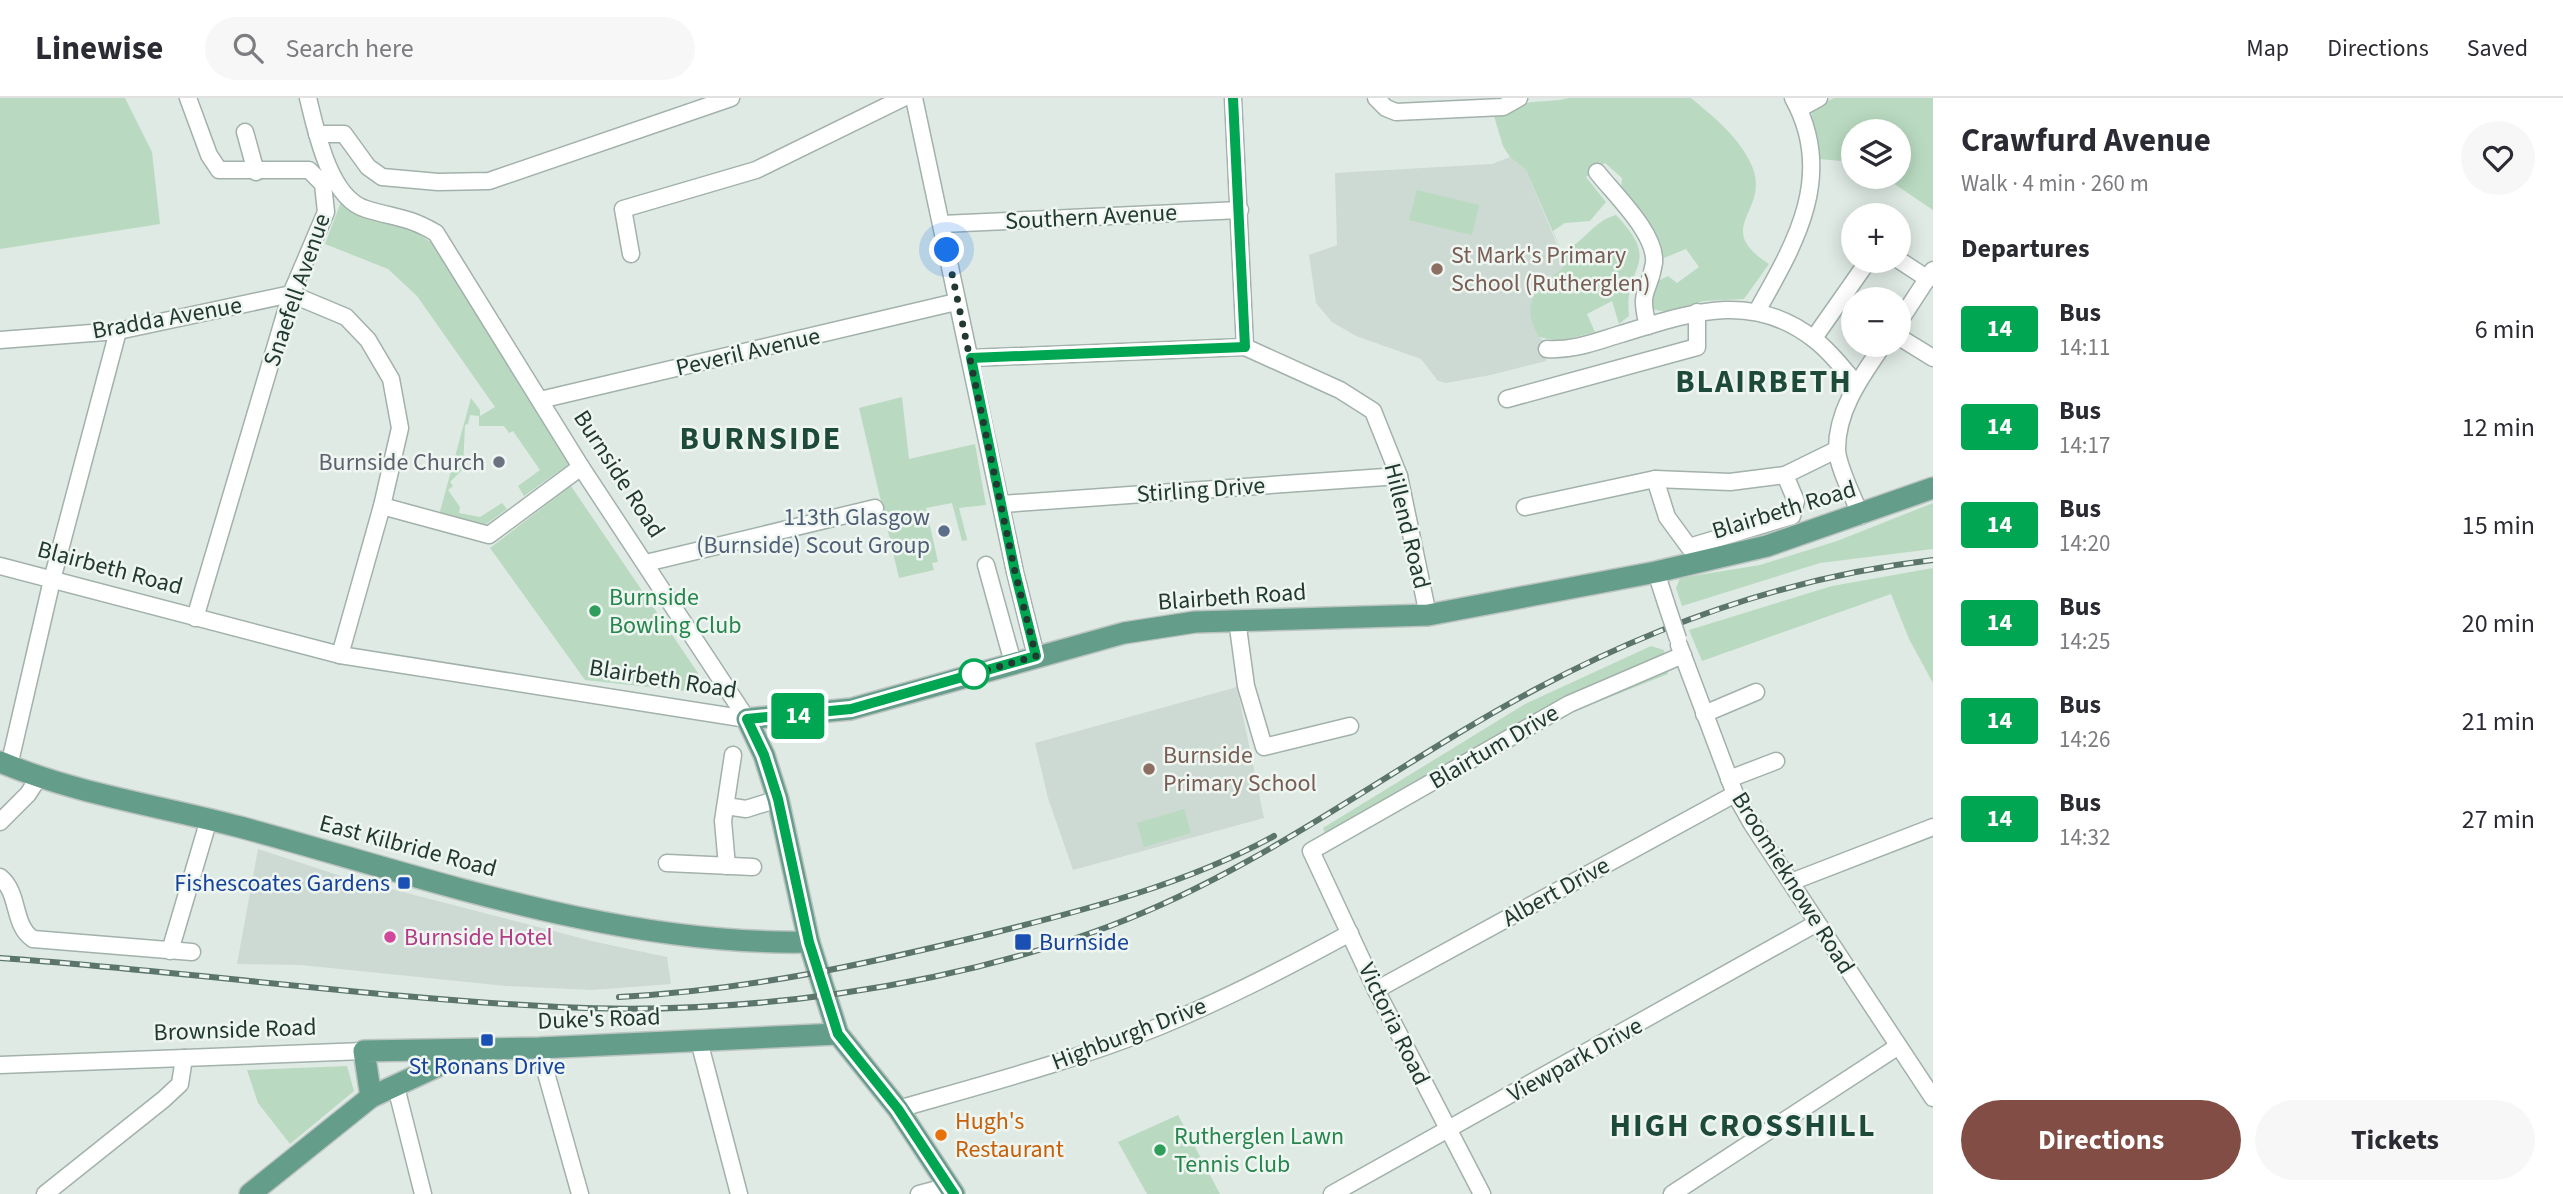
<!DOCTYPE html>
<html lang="en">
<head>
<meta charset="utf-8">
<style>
	:root { --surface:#fff; --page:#f7f7f7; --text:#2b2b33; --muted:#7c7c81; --line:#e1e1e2; --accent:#814d45 }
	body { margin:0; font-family:"Source Sans 3",sans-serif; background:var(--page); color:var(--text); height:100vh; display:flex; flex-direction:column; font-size:26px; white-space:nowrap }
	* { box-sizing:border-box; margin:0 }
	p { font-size:23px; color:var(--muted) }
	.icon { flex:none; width:38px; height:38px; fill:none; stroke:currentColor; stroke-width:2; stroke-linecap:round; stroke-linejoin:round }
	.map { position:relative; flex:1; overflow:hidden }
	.sheet { display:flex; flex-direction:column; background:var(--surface); width:630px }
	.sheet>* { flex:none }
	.badge { padding:0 14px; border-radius:5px; font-size:24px; line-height:46px }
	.tools { position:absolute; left:1841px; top:21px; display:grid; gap:14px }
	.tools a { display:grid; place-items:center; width:70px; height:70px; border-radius:50%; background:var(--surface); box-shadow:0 4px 18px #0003; font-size:35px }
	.you { position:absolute; width:35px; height:35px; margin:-18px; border:5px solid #fff; border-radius:50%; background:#1a73e8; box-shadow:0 0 0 10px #1a73e833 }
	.map>.badge { position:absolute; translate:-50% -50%; box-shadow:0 0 0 4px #fff }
	h2 { padding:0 28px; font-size:26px; line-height:63px }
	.round { display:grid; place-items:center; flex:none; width:74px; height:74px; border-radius:37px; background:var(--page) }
	.head { display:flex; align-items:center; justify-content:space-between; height:119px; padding:0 28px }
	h1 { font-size:33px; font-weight:700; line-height:52px }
	.action { display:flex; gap:14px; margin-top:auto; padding:14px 28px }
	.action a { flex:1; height:80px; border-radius:42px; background:var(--accent); color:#fff; font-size:28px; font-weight:700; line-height:80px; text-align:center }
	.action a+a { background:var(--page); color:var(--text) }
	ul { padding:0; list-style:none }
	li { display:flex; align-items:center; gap:21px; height:98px; padding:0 28px }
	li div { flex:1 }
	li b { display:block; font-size:26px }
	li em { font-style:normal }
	li .badge { min-width:77px; font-weight:700; text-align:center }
	header { display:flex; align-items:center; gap:42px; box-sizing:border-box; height:98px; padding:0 35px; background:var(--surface); border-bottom:2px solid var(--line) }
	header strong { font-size:33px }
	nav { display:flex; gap:38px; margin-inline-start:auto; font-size:24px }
	.search { width:490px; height:63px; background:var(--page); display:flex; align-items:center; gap:18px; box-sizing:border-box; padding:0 24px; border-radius:38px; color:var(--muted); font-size:26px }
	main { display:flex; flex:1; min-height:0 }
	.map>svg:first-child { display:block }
	.built { fill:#cdd9d3 }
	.green { fill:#b9dac0 }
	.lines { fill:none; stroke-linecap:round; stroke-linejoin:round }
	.minor-casing { stroke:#a2b1ab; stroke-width:19 }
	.major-casing { stroke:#bcc4c1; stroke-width:24 }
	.minor { stroke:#fff; stroke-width:16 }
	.major { stroke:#659d8b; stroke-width:21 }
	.rail-casing { stroke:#5b756c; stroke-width:6 }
	.rail { stroke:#eff6f2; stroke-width:3.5; stroke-dasharray:10; stroke-linecap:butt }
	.minor-bridge-casing { stroke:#a2b1ab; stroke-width:19; stroke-linecap:butt }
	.minor-bridge { stroke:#fff; stroke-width:16 }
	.line-casing { stroke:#fff; stroke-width:16 }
	.line { stroke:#00a651; stroke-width:10 }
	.walk { stroke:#213931; stroke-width:7; stroke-dasharray:0 12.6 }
	.education-dot { fill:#8d6e63; stroke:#eff6f2; stroke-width:2.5 }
	.worship-dot { fill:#6b7280; stroke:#eff6f2; stroke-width:2.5 }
	.service-dot { fill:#5c6f8a; stroke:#eff6f2; stroke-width:2.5 }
	.leisure-dot { fill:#2e9e5b; stroke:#eff6f2; stroke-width:2.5 }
	.stop-dot { fill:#fff; stroke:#00a651; stroke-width:3.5 }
	.transit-dot { fill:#1a4fb4; stroke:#eff6f2; stroke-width:2.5 }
	.hotel-dot { fill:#d1479c; stroke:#eff6f2; stroke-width:2.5 }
	.food-dot { fill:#e8710a; stroke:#eff6f2; stroke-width:2.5 }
	.labels { text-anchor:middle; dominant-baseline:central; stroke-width:5; stroke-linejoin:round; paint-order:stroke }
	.street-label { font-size:24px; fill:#213931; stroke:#eff6f2 }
	.education-label { font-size:24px; fill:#785e54; stroke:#eff6f2; text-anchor:start }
	.worship-label { font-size:24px; fill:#5b616d; stroke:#eff6f2; text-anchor:end }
	.service-label { font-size:24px; fill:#4e5e75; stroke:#eff6f2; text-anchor:end }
	.leisure-label { font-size:24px; fill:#27864d; stroke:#eff6f2; text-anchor:start }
	.transit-label { font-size:24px; fill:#164399; stroke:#eff6f2; text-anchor:end }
	.hotel-label { font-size:24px; fill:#b23c85; stroke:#eff6f2; text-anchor:start }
	.food-label { font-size:24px; fill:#c56008; stroke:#eff6f2; text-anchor:start }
	.district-label { font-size:32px; font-weight:bold; letter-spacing:2px; fill:#1e4a3c; stroke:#eff6f2 }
</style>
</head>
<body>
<header>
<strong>Linewise</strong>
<div class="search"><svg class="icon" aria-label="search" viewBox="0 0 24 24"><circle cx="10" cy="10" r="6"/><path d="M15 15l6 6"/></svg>Search here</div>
<nav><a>Map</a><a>Directions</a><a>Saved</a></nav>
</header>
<main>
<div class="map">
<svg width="1933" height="1096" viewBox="0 0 1933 1096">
	<rect width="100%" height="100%" fill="#dfeae4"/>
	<g class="built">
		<path d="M1510,59l16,13 40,96 -27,71 9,7 -2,17 -55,14 -45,8 -8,-2 -17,-22 -65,-23 -24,-14 -16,-19 -7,-48 28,-10 -2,-72 157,-9z"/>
		<path d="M1237,589l27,131 -191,52 -25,-72 -13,-55z"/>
		<path d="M258,751l83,27 255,66 71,15 4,27 -79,6 -86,-4 -205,-21 -64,-1z"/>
	</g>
	<g class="green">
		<path d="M0,0h125l27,54 8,72 -160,25z"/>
		<path d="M1569,0h122c23,19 49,40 61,68 19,46 -41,61 17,98l-25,35 -40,2 -38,11 -18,-4 4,-24 16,-8 9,7 22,-16 -13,-18 -22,9 -14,-34 -29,-33 1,-13 -17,-15 -19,14 20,25 -16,19 -25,2 -12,8 9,21c22,-9 32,-32 54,-37 48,50 7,49 13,101l-10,8 -7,-23 -25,13 8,18 -36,9 -20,-4c-21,-37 0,-49 26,-71v-6l-39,-90 -16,-13 -7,-11 -9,-30c15,-18 53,-12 75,-18z"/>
		<path d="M1834,0h99v112l-49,-33h15v-46h-46v31l-34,-3 -8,-49z"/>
		<path d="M1417,92l62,15 -7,30 -63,-15z"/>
		<path d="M341,104l37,19 24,2 33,22 134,212v7l-45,32 -6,-10 22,-16 -27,-39 -4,2 -5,-7h-25v-10l-9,-1 -2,9 -3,1 -2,44 -13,13 3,4 -5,4 12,17 -1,6 21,4 22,-14 5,6 -22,16 -46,-10 32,-117 9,12v6l15,-9 -78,-111 -29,-27 -63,-25z"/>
		<path d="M902,299l7,62 66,-15 11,61 -27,3 11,43 -3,-11 -5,1 -10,-38 -26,5 12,54 -6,1 2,7 -35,8 -40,-170z"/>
		<path d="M571,388l127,187 -3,13 -10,5 -100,-11 -95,-132z"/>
		<path d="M1933,405v46l-113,14 -138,43 -6,-18 4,-10 80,-13 77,-24z"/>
		<path d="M1933,470v115l-24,-44 -18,-45 -189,67 -13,-31 143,-44z"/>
		<path d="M1651,548l13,4 4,24 -93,37 -38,3 -211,122 -3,-8 202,-124z"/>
		<path d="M1184,711l7,24 -47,14 -7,-24z"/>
		<path d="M347,968l7,25 -64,53 -32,-41 -11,-33z"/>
		<path d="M1178,1017l42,79h-73l-29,-52z"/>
	</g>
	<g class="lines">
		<defs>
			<g id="minor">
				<path d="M188,0l21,57 10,15h90l14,14 3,28 -35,82 -96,324"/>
				<path d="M308,0c8,32 21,100 58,111 29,9 41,7 70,24l145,234 166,252"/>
				<path d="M914,0l101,474 21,84"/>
				<path d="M1233,0l12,249"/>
				<path d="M1376,0l10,10 10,4 107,-5 16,-9"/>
				<path d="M1799,11l20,-11"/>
				<path d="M245,34l11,40"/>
				<path d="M317,36h27l24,33 14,10 56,5 51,-1 242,-83"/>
				<path d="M1597,74c17,22 60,62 57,91 -5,32 -16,25 -6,63"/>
				<path d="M942,126l298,-14"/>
				<path d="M631,156l-8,-45 133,-39 147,-72"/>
				<path d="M1899,162l29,19"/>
				<path d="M1757,213c38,-67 79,-136 36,-213"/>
				<path d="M1899,224l34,-52"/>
				<path d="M1899,239l34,21"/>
				<path d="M1814,240l54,-77"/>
				<path d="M0,242l118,-9 173,-37 55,23 22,23 23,39 9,49 -18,78 -42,149"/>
				<path d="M1547,251c26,2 50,-8 74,-15 69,-21 131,-44 194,6 15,11 28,29 41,43"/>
				<path d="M971,260l274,-11 95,43 33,21 26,65 29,139"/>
				<path d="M1507,301l190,-52v-35"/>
				<path d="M540,302l416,-98"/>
				<path d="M1655,381l12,38 22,30 103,-31 4,-15 -11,-26"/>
				<path d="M1002,406l397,-28"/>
				<path d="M382,408l107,29 92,-68"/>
				<path d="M1525,409l130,-28 75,3 55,-7 51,-25"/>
				<path d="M1861,418c-7,-17 -24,-51 -24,-67 0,-40 25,-73 46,-104"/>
				<path d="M646,465l229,-55"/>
				<path d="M986,467l27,98"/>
				<path d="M0,468l340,89 407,64"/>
				<path d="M1656,474l10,31"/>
				<path d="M1237,522l9,66 18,61 86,-21"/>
				<path d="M1679,547l56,149 17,30 181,274"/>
				<path d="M1704,616l52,-22"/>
				<path d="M9,668l43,-186 66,-249"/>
				<path d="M1729,681l47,-18"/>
				<path d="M726,708l20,3 32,-10"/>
				<path d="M0,724l28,-28 11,-17"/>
				<path d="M667,765l86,4"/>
				<path d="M727,768l-4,-45 10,-66"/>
				<path d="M0,779c20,16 12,48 33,62l159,13"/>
				<path d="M1791,784l142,-55"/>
				<path d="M170,853l39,-132"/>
				<path d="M1376,892l359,-196"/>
				<path d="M699,943l40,153"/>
				<path d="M539,950l41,146"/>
				<path d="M0,967l364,-14"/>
				<path d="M396,989l27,107"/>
				<path d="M898,1011c87,-25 175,-48 260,-82 66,-27 130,-60 192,-94"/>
				<path d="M45,1096l119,-95 16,-15 4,-26"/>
				<path d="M919,1096l30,-8"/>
				<path d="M1332,1096l485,-271"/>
				<path d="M1482,1096l-106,-204 -65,-139 258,-147 114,-49"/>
				<path d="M1672,1096l225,-147"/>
			</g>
			<g id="major">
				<path d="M0,664c76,32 161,44 240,65 185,50 376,119 569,115"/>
				<path d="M371,999l-7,-46 175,-3 299,-14"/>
				<path d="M250,1096l121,-97 95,-44"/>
				<path d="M954,1096l-56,-85 -60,-75 -29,-92 -31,-143 -14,-44 -17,-36 104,-10 273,-76 71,-11 233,-7 228,-43 111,-26 166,-58"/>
			</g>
		</defs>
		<use href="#minor" class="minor-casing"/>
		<use href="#major" class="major-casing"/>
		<use href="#minor" class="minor"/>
		<use href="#major" class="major"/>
		<defs>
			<g id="rail">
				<path d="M0,860c186,13 372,40 559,49 180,9 383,-18 551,-81 155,-58 283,-161 428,-238 122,-65 256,-112 395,-128"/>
				<path d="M619,899c130,-7 244,-32 370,-63 96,-24 198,-50 285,-98"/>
			</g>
		</defs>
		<use href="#rail" class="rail-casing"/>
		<use href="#rail" class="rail"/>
		<defs>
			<path id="minor-bridge" d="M1666,505l12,36"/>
		</defs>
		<use href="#minor-bridge" class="minor-bridge-casing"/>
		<use href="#minor-bridge" class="minor-bridge"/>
	</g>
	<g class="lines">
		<defs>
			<path id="line" d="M954,1096l-56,-85 -60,-75 -29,-92 -31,-143 -14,-44 -17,-36 104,-10 185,-53 -21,-84 -44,-214 274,-11 -12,-249"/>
		</defs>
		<use href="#line" class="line-casing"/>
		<use href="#line" class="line"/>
		<path class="walk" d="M947,152l68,322 21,84 -62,18"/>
	</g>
	<g class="education-dot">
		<circle cx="1437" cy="171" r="7"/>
		<circle cx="1149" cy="671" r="7"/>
	</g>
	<circle class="worship-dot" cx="499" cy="364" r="7"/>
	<circle class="service-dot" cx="944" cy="433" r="7"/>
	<g class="leisure-dot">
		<circle cx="595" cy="513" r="7"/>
		<circle cx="1160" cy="1052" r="7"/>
	</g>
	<circle class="stop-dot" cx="974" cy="576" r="14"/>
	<g class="transit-dot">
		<rect x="397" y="778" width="14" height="14" rx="3.5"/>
		<rect x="1014" y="835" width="18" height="18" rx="3.5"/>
		<rect x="480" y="935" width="14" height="14" rx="3.5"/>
	</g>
	<circle class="hotel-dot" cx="390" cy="839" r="7"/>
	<circle class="food-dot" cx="941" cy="1037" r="7"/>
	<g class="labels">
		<g class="street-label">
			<text transform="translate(1091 119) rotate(-3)">Southern Avenue</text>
			<text transform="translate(297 192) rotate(-71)">Snaefell Avenue</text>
			<text transform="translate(167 220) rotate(-10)">Bradda Avenue</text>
			<text transform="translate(748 254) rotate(-13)">Peveril Avenue</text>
			<text transform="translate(619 376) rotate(57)">Burnside Road</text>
			<text transform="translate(1201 392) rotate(-4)">Stirling Drive</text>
			<text transform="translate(1784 412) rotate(-17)">Blairbeth Road</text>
			<text transform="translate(1407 428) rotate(76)">Hillend Road</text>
			<text transform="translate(110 470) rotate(15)">Blairbeth Road</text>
			<text transform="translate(1232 499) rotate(-4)">Blairbeth Road</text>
			<text transform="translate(663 581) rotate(9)">Blairbeth Road</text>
			<text transform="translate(1494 649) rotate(-30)">Blairtum Drive</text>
			<text transform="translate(408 748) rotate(15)">East Kilbride Road</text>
			<text transform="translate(1793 785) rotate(58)">Broomieknowe Road</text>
			<text transform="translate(1556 794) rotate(-29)">Albert Drive</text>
			<text transform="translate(599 921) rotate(-2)">Duke's Road</text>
			<text transform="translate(1394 926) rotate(64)">Victoria Road</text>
			<text transform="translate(235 932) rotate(-2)">Brownside Road</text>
			<text transform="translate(1129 936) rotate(-21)">Highburgh Drive</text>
			<text transform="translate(1575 962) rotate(-29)">Viewpark Drive</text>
		</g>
		<g class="education-label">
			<text x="1451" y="157">St Mark's Primary<tspan x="1451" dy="28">School (Rutherglen)</tspan></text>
			<text x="1163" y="657">Burnside<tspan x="1163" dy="28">Primary School</tspan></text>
		</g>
		<g class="worship-label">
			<text x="485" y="364">Burnside Church</text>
		</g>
		<g class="service-label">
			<text x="930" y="419">113th Glasgow<tspan x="930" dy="28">(Burnside) Scout Group</tspan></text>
		</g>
		<g class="leisure-label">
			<text x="609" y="499">Burnside<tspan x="609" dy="28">Bowling Club</tspan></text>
			<text x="1174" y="1038">Rutherglen Lawn<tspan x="1174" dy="28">Tennis Club</tspan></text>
		</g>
		<g class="transit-label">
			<text x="390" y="785">Fishescoates Gardens</text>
			<text x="1039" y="844" text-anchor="start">Burnside</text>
			<text x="487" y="968" text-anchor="middle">St Ronans Drive</text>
		</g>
		<g class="hotel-label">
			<text x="404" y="839">Burnside Hotel</text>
		</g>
		<g class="food-label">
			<text x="955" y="1023">Hugh's<tspan x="955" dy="28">Restaurant</tspan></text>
		</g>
		<g class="district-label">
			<text x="1764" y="284">BLAIRBETH</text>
			<text x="761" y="341">BURNSIDE</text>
			<text x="1743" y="1028">HIGH CROSSHILL</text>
		</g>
	</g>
</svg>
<div class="tools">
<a><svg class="icon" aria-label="layers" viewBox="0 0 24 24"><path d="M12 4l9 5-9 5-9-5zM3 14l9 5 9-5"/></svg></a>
<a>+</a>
<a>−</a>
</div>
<div class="you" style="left:947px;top:152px"></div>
<b class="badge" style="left:798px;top:618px;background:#00a651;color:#fff">14</b>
</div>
<section class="sheet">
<div class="head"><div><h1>Crawfurd Avenue</h1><p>Walk · 4 min · 260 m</p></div><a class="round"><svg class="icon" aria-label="heart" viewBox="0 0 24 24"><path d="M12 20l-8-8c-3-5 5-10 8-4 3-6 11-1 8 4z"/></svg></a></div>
<h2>Departures</h2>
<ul>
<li><span class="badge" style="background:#00a651;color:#fff">14</span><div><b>Bus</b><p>14:11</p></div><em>6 min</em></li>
<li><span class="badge" style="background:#00a651;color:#fff">14</span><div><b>Bus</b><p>14:17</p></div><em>12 min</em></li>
<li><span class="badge" style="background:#00a651;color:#fff">14</span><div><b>Bus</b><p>14:20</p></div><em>15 min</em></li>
<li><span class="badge" style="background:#00a651;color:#fff">14</span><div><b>Bus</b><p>14:25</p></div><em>20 min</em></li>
<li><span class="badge" style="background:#00a651;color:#fff">14</span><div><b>Bus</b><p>14:26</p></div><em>21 min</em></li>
<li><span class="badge" style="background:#00a651;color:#fff">14</span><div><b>Bus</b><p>14:32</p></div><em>27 min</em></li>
</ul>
<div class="action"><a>Directions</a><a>Tickets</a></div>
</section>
</main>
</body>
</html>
